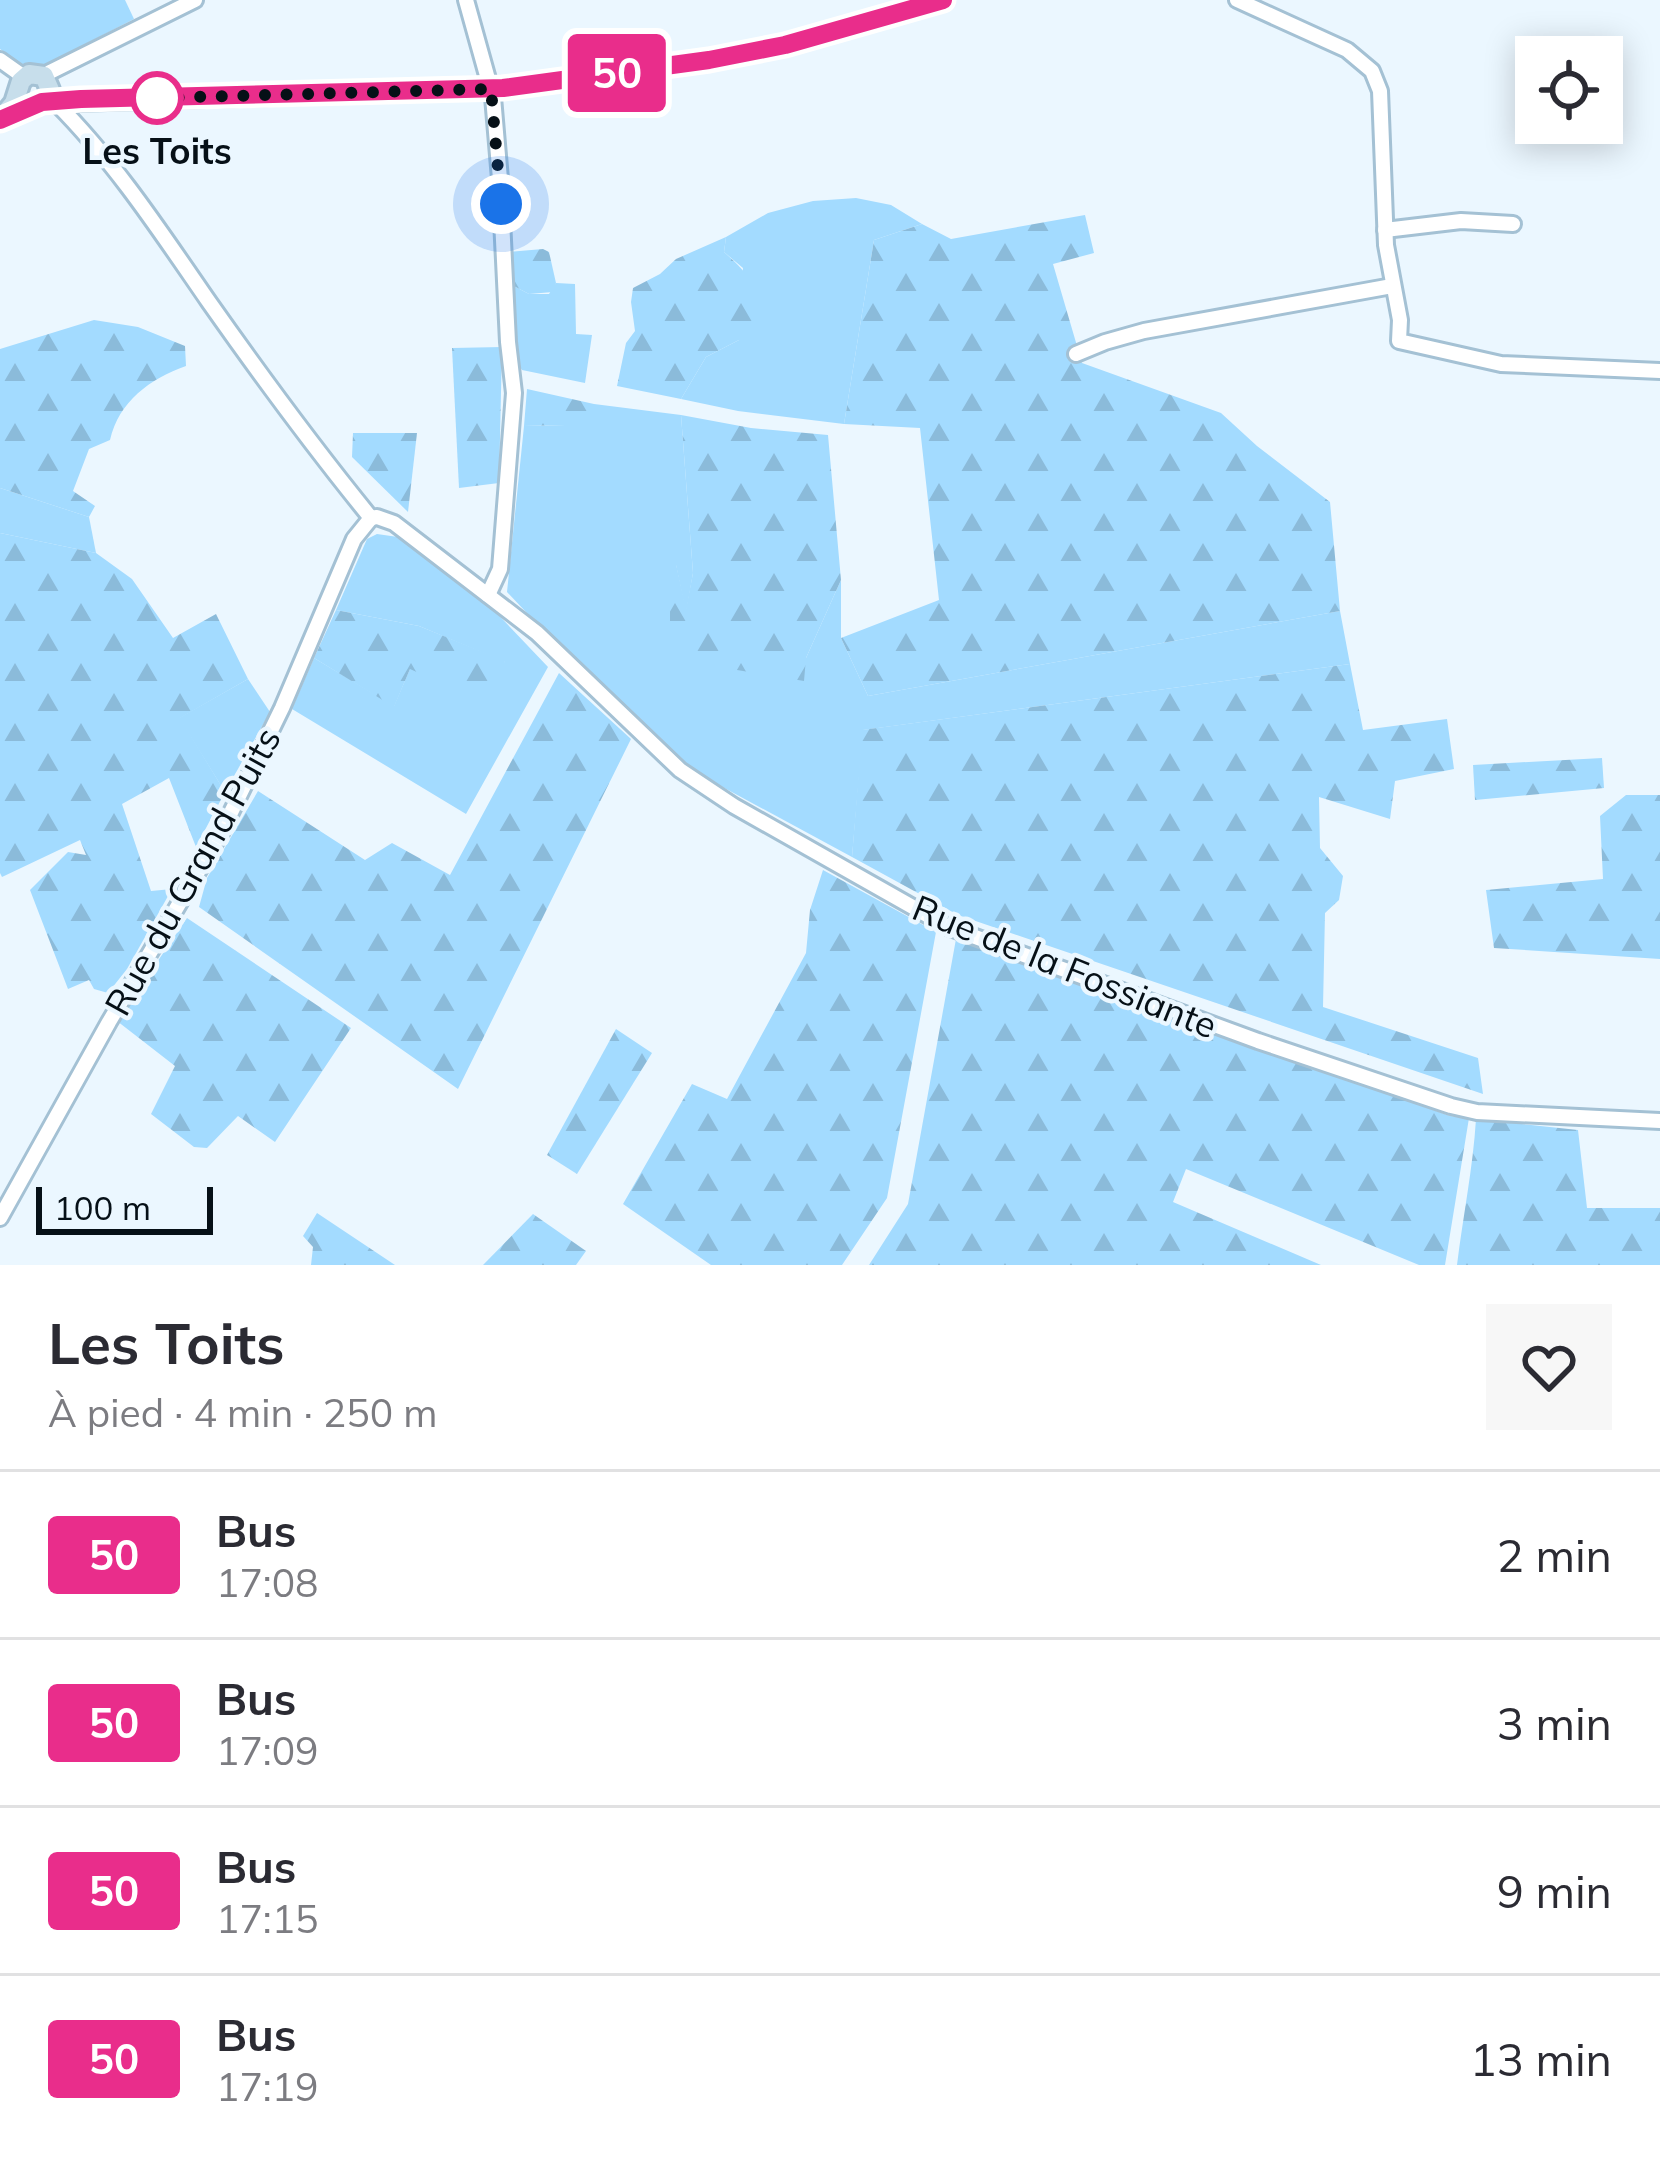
<!DOCTYPE html>
<html lang="fr">
<head>
<meta charset="utf-8">
<style>
	:root { --surface:#fff; --page:#f7f7f7; --text:#2b2b33; --muted:#7c7c81; --line:#e1e1e2 }
	body { margin:0; font-family:Mulish,sans-serif; background:var(--page); color:var(--text); height:100vh; display:flex; flex-direction:column; font-size:45px; white-space:nowrap }
	* { box-sizing:border-box; margin:0 }
	p { font-size:39px; color:var(--muted) }
	.icon { flex:none; width:66px; height:66px; fill:none; stroke:currentColor; stroke-width:2; stroke-linecap:round; stroke-linejoin:round }
	.map { position:relative; height:1265px; overflow:hidden }
	.sheet { display:flex; flex-direction:column; background:var(--surface); flex:1 }
	.sheet>* { flex:none }
	.badge { padding:0 24px; border-radius:9px; font-size:42px; line-height:78px }
	.fabs { position:absolute; left:1515px; top:36px; display:grid; gap:24px }
	.fabs a { display:grid; place-items:center; width:108px; height:108px; border-radius:0px; background:var(--surface); box-shadow:0 6px 30px #0003; font-size:60px }
	.scale { position:absolute; left:36px; bottom:30px; width:177px; box-sizing:border-box; padding-left:12px; border:6px solid #061017; border-top:0; font-size:33px; line-height:42px; white-space:nowrap; color:#061017; -webkit-text-stroke:9px #ebf7ff; paint-order:stroke }
	.you { position:absolute; width:60px; height:60px; margin:-30px; border:9px solid #fff; border-radius:50%; background:#1a73e8; box-shadow:0 0 0 18px #1a73e833 }
	.map>.badge { position:absolute; translate:-50% -50%; box-shadow:0 0 0 6px #fff }
	.round { display:grid; place-items:center; flex:none; width:126px; height:126px; border-radius:0px; background:var(--page) }
	.head { display:flex; align-items:center; justify-content:space-between; height:204px; padding:0 48px }
	h1 { font-size:57px; font-weight:700; line-height:90px }
	ul { padding:0; list-style:none }
	li { display:flex; align-items:center; gap:36px; height:168px; padding:0 48px; border-top:3px solid var(--line) }
	li div { flex:1 }
	li b { display:block; font-size:45px }
	li em { font-style:normal }
	li .badge { min-width:132px; font-weight:700; text-align:center }
	.map>svg:first-child { display:block }
	.green { fill:#a3dbff }
	.forest { fill:url(#forest-firs) }
	.lines { fill:none; stroke-linecap:round; stroke-linejoin:round }
	.minor-casing { stroke:#a4c1d4; stroke-width:20 }
	.secondary-casing { stroke:#a4c1d4; stroke-width:24 }
	.minor { stroke:#fff; stroke-width:14 }
	.secondary { stroke:#c7deeb; stroke-width:18 }
	.line-casing { stroke:#fff; stroke-width:27 }
	.line { stroke:#e92d8b; stroke-width:18 }
	.walk { stroke:#061017; stroke-width:12; stroke-dasharray:0 21.6 }
	.stop-dot { fill:#fff; stroke:#e92d8b; stroke-width:6 }
	.labels { text-anchor:middle; dominant-baseline:central; stroke-width:9; stroke-linejoin:round; paint-order:stroke }
	.stop-label { font-size:36px; font-weight:bold; fill:#061017; stroke:#ebf7ff }
	.street-label { font-size:36px; fill:#061017; stroke:#ebf7ff }
</style>
</head>
<body>
<div class="map">
<svg width="1660" height="1265" viewBox="0 0 1660 1265">
	<defs>
		<pattern id="forest-firs" width="22" height="20" patternUnits="userSpaceOnUse" patternTransform="scale(3)"><rect width="22" height="20" fill="#a3dbff"/><path d="M5 1l3.5 6h-7zM16 11l3.5 6h-7z" fill="#8bbbda"/></pattern>
	</defs>
	<rect width="100%" height="100%" fill="#ebf7ff"/>
	<g class="green">
		<path d="M0,0h125l9,19 -95,49 -14,-1 -25,-18z"/>
		<path d="M856,198l35,7 31,19 -48,16 -30,184 -106,-13 -57,-12 25,-42 33,-17 4,-72 -19,-16 2,-15 42,-24 45,-12z"/>
		<path d="M556,283l19,1 1,50 16,1 -7,48 -63,-13 -5,-8 -7,-78 19,10h20z"/>
		<path d="M594,404l87,11 12,158 -7,40 -10,-48 -6,81 136,12 35,-78v58l27,58 472,-85 10,53 -487,66 -11,127 -159,-86 -117,-106 -69,-73 17,-166 41,-1 29,30z"/>
		<path d="M0,488l89,29 7,36 -96,-20z"/>
		<path d="M377,534l21,3 91,68 59,62 -82,147 -174,-105 22,-51 80,48 16,-37 95,-7 -86,-36 -83,-16 31,-71z"/>
		<path d="M248,679l22,33 -45,80 -46,-74z"/>
	</g>
	<g class="forest">
		<path d="M1085,215l9,38 -41,11 29,99 139,50 36,33 73,56 10,109 -472,85 -27,-58 98,-38 -19,-172 -76,-4 30,-184 48,-16 29,15z"/>
		<path d="M726,237l-2,15c26,23 36,36 39,70l-24,18 -33,17 -25,42 -64,-13 9,-43 9,-12 -4,-29 2,-14 27,-14 16,-15z"/>
		<path d="M543,249l6,3 7,31 -3,9 -24,2 -19,-10 -2,-32z"/>
		<path d="M94,320l44,7 47,19 1,20c-36,13 -67,35 -76,74l-21,9 -16,42 22,15 -6,11 -89,-29v-139z"/>
		<path d="M502,347l-3,136 -40,5 -7,-140z"/>
		<path d="M527,389l67,15v52l-30,-8v-23l-40,1z"/>
		<path d="M681,415l70,13 77,7 13,145 -35,78 -2,23 -73,-12 -61,-22v-82l6,-1 10,45 7,-36z"/>
		<path d="M353,433h64l-9,79 -56,-55z"/>
		<path d="M0,533l96,20 36,26 41,59 43,-24 32,65 -68,39 45,74 -29,55 -27,-69 -47,26 29,87 21,-2 -45,80 -19,24 -14,-4 -5,-9 -21,9 -38,-99 38,-38 18,3 -6,-15 -78,37 -2,-4z"/>
		<path d="M336,610l83,16 86,35 -20,42 -75,-34 -16,38 -80,-49z"/>
		<path d="M1350,664l13,66 84,-11 7,50 -59,12 -5,38 -71,-22 1,51 23,28 -4,24 -14,13 -2,94 155,51 5,36 -525,-179 -106,-58 10,-127z"/>
		<path d="M559,673l72,66 -173,350 -259,-182 8,-29 51,-87 107,69 27,-17 58,32z"/>
		<path d="M1602,758l2,30 -129,12 -2,-35z"/>
		<path d="M1626,795h34v164l-166,-11 -8,-58 117,-11 -3,-63z"/>
		<path d="M823,870l113,62 -49,266 -45,67h-131l-88,-61 69,-120 35,15 79,-146 4,-43z"/>
		<path d="M187,918l164,110 -76,114 -37,-26 -31,32 -13,-1 -43,-33 24,-48 -58,-45z"/>
		<path d="M956,939l494,177 19,2 -24,147h-26l-233,-96 -13,33 148,63h-452l39,-61z"/>
		<path d="M616,1029l36,24 -75,121 -30,-19z"/>
		<path d="M1476,1119l102,11 9,78h73v57h-203c6,-49 16,-97 19,-146z"/>
		<path d="M317,1213l78,52h-84l2,-18 -10,-11z"/>
		<path d="M533,1214l53,37 -10,14h-93z"/>
	</g>
	<g class="lines">
		<defs>
			<g id="minor">
				<path d="M466,0l27,97 7,82 8,163 6,51 -14,176 -12,26"/>
				<path d="M1237,0l110,50 25,21 8,20 6,154 14,75 -1,21 102,23 159,7"/>
				<path d="M0,60l24,17"/>
				<path d="M45,77l5,-5 145,-72"/>
				<path d="M56,103c59,59 106,131 153,199 52,74 105,146 162,216l6,-1 17,6 143,110 143,137 54,36 214,121 310,114 193,65 26,6 183,9"/>
				<path d="M1385,230l76,-9 52,3"/>
				<path d="M1076,354l29,-12 39,-11 248,-45"/>
				<path d="M0,1218l109,-196 112,-189 61,-125 72,-169 17,-21"/>
			</g>
			<g id="secondary">
				<path d="M42,102l461,-14 206,-28 76,-15 158,-45"/>
				<path d="M0,120l14,-17 7,-22 8,-7 15,2 6,14"/>
			</g>
		</defs>
		<use href="#minor" class="minor-casing"/>
		<use href="#secondary" class="secondary-casing"/>
		<use href="#minor" class="minor"/>
		<use href="#secondary" class="secondary"/>
	</g>
	<g class="lines">
		<defs>
			<path id="line" d="M0,120l42,-18 39,-3 422,-11 206,-28 76,-15 158,-45"/>
		</defs>
		<use href="#line" class="line-casing"/>
		<use href="#line" class="line"/>
		<path class="walk" d="M157,98l334,-9 10,115"/>
	</g>
	<circle class="stop-dot" cx="157" cy="98" r="24"/>
	<g class="labels">
		<g class="stop-label">
			<text x="157" y="150">Les Toits</text>
		</g>
		<g class="street-label">
			<text transform="translate(192 871) rotate(-61)">Rue du Grand Puits</text>
			<text transform="translate(1065 966) rotate(22)">Rue de la Fossiante</text>
		</g>
	</g>
</svg>
<div class="fabs">
<a><svg class="icon" aria-label="locate" viewBox="0 0 24 24"><circle cx="12" cy="12" r="6"/><path d="M12 2v4M12 18v4M2 12h4M18 12h4"/></svg></a>
</div>
<div class="scale">100 m</div>
<div class="you" style="left:501px;top:204px"></div>
<b class="badge" style="left:617px;top:73px;background:#e92d8b;color:#fff">50</b>
</div>
<section class="sheet">
<div class="head"><div><h1>Les Toits</h1><p>À pied · 4 min · 250 m</p></div><a class="round"><svg class="icon" aria-label="heart" viewBox="0 0 24 24"><path d="M12 20l-8-8c-3-5 5-10 8-4 3-6 11-1 8 4z"/></svg></a></div>
<ul>
<li><span class="badge" style="background:#e92d8b;color:#fff">50</span><div><b>Bus</b><p>17:08</p></div><em>2 min</em></li>
<li><span class="badge" style="background:#e92d8b;color:#fff">50</span><div><b>Bus</b><p>17:09</p></div><em>3 min</em></li>
<li><span class="badge" style="background:#e92d8b;color:#fff">50</span><div><b>Bus</b><p>17:15</p></div><em>9 min</em></li>
<li><span class="badge" style="background:#e92d8b;color:#fff">50</span><div><b>Bus</b><p>17:19</p></div><em>13 min</em></li>
</ul>
</section>
</body>
</html>
